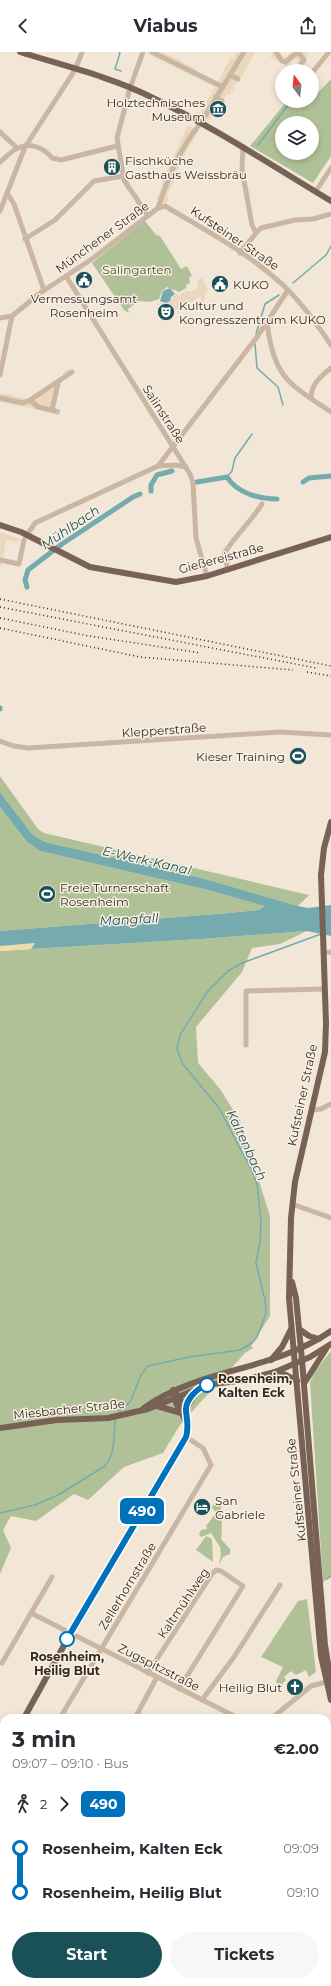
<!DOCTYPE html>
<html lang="en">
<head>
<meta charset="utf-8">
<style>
	:root { --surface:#fff; --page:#f7f7f7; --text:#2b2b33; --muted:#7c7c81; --accent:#1a5057 }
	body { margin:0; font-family:Montserrat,sans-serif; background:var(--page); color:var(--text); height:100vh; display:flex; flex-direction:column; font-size:15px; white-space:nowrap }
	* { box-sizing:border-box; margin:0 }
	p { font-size:13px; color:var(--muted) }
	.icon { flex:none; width:22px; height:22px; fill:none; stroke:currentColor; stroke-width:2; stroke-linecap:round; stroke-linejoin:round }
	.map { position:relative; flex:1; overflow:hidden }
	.sheet { position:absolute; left:0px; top:1662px; width:331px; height:272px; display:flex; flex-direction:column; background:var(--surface); border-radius:12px 12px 0 0; box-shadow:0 2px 6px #0003 }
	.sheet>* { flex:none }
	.badge { padding:0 8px; border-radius:6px; font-size:14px; line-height:26px }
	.needle { width:26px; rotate:345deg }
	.controls { position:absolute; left:275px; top:12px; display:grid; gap:8px }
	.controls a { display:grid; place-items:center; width:44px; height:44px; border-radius:50%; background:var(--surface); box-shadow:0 2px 6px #0003; font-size:20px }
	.map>.badge { position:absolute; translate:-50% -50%; box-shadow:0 0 0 2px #fff }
	.legs { display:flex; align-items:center; gap:6px; height:44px; padding:0 12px; font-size:13px }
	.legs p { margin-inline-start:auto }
	.overview { display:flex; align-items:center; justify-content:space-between; height:68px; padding:0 12px }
	h1 { font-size:22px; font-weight:700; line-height:30px }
	.primary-button { display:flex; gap:8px; margin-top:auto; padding:8px 12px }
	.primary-button a { flex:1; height:46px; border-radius:24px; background:var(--accent); color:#fff; font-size:16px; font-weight:700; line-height:46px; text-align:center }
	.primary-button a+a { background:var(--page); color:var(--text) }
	ul { padding:0 12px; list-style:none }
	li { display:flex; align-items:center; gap:14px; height:44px; font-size:15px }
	li i { display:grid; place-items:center; width:6px; height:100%; margin:0 5px; background:currentColor }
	li i::after { content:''; width:10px; height:10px; margin:-5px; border:3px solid; border-radius:50%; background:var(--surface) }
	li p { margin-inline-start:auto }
	li:first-child i { background:linear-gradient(#0000 50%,currentColor 0) }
	li:last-child i { background:linear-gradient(currentColor 50%,#0000 0) }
	header { display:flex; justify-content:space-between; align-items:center; height:52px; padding:0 12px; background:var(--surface); font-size:18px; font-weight:700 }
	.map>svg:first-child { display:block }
	.green { fill:#b1c197; fill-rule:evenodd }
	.sand { fill:#efdbab }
	.plaza { fill:#ead8bd }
	.water { fill:#75abaf }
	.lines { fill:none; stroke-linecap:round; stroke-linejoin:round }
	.stream { stroke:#75abaf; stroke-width:1.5 }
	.canal { stroke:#75abaf; stroke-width:5 }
	.minor-tunnel { stroke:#ccc0b3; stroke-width:5; stroke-dasharray:5 2.5; stroke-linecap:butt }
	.minor { stroke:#cab6a3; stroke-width:5 }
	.major { stroke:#776255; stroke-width:6 }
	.rail { stroke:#342a25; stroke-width:1.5; stroke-dasharray:1 3; stroke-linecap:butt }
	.line-1-casing { stroke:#fff; stroke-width:9 }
	.line-1 { stroke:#0072bc; stroke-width:6 }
	.stop-1-dot { fill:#fff; stroke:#0072bc; stroke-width:2 }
	.labels { text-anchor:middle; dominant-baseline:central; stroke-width:3; stroke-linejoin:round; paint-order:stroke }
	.poi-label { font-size:12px; fill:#342a25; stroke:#f9f0e3; text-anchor:start }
	.street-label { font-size:12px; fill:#342a25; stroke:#f9f0e3 }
	.park-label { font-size:12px; fill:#425328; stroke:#f9f0e3 }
	.stop-label { font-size:12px; font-weight:bold; fill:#342a25; stroke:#f9f0e3; text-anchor:start }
	.water-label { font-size:13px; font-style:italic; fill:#1a5057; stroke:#f9f0e3 }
</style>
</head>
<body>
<header><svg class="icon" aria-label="back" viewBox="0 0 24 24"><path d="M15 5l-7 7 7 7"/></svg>Viabus<svg class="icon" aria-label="share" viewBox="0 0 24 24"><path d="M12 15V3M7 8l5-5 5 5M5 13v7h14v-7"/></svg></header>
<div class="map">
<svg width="331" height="1934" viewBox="0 0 331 1934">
	<rect width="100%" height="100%" fill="#f2e6d7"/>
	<g class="green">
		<path d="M331,27v77l-18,27 -63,-37 37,-45h25v-2zM282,71h30v30h-30z"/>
		<path d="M145,169l11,14 4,1 21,33 6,-3 5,10 -3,1 1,6 -4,2v3l-7,4 -12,-5 -5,4 -3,8 -9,3 -11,-1 -11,8 1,4 -5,-3 -32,-47z"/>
		<path d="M0,724l38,53 6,4 265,62 -11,11 -100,-29 -153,-35 -13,-8 -32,-42z"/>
		<path d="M0,755l27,35 13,9 168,39 58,16 -7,4 -30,3 -229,18z"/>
		<path d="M307,879l-27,13 -28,4 -10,24 -46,55 2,36 22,26 20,32 30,95v100l-19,30 2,2 -8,5 -65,72 -17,28 -39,14 -36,33 -14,-6 -38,27 -25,-5 -8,14 8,18 -11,26v-623l201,-12z"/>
		<path d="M331,1299v226l-8,5 -13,-200 6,-12z"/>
		<path d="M218,1451l3,2c0,11 2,24 0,34l9,10v5l-7,3 -4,7 2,-10 -1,-7 -9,-14 -10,4 -2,-3 2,-4 6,-1 -1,-3 10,-13 -4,-6 2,-3z"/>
		<path d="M206,1484l6,3 1,23 -17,-12z"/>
		<path d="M307,1547l9,73 -7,5 -3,-7 -10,5 -5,-4 -7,6 2,3 -7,7 -3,-6 7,-14 -22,-10 37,-56z"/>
		<path d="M52,1930h30l4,4h-36z"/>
	</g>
	<path class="sand" d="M36,891l-5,6 -31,2v-5z"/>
	<g class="plaza">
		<path d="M161,0l15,6 25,15v1l17,8 13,-25 3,1 2,-6h19l-11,21 -11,14 2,1 -6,7 -2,-1 -18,26 -15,-6 7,-2 14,-25 -69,-34z"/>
		<path d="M273,0h6l5,7 8,-7h18l-12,19 2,-7 -3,-4 -3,-1 -7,8 -17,-10z"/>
		<path d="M188,74l11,4 -14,23 -18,43 1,4 -2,3 -9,-3 11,-33z"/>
		<path d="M202,226l6,11 -6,16 -1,1v-10l-24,14 -20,-5 3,-2 6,1 10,-10 5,2v-2l6,-4 2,2 9,-4 -1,-8z"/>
		<path d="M69,317l3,6 -11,7 -7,31 -54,-11 1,-9 28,6 35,-23 -1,-3z"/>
		<path d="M0,481h4l15,6 -1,3 -12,-2 -4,24 -2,2z"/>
	</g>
	<g class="water">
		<path d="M170,236l5,6 -4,3 -1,4 -4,2 -6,-2 3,-10z"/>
		<path d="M0,740l32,42 13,8 153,35 100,29 10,2 23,-3v31l-24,-5 -106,8 -170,10 4,-6 -35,3v-15l229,-18 30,-3 6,-4 -57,-16 -168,-39 -13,-9 -27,-35z"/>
	</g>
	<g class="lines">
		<g class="stream">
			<path d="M119,0l1,1 -5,16 6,2"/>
			<path d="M258,93l33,-44"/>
			<path d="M293,231l33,-28 5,-9"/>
			<path d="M256,282l9,-30 14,-9"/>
			<path d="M255,292l2,24 21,19 5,18"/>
			<path d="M227,425l5,-6 3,-13 17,-24"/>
			<path d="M117,1362l13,-12 11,-27 7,-9 41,-9 51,-7 12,-7 5,-6 9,-24 -1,-13 -9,-37 4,-22 1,-21 -4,-36 -5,-13 -33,-63 -37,-45 -5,-15 3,-13 27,-43 21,-21 14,-8 79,-29"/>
			<path d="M0,1461l35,-8 23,-10 47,-29c10,-10 9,-33 10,-47"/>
			<path d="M327,1527l4,-3"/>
			<path d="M0,1845l4,4"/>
			<path d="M78,1930l4,4"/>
		</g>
		<g class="canal">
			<path d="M197,430l30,-5c10,16 32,22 50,22"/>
			<path d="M303,430l6,-4 22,-2"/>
			<path d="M151,439v-6l6,-10 15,-4"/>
			<path d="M27,535l-2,-7 3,-10 34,-26 71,-47 7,-3"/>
			<path d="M0,657v-1"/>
		</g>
		<path class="minor-tunnel" d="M55,359l7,2"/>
		<g class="minor">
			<path d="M143,0l-13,36 -13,50 7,42 24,36"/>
			<path d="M152,0l71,35"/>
			<path d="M276,0l6,9 3,1 13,-10"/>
			<path d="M296,19l8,-11 -6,-8"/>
			<path d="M312,21l17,-21"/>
			<path d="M230,23l8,4"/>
			<path d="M216,45l6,4"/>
			<path d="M202,69l42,-69"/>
			<path d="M0,80l17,16"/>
			<path d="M243,96l-1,21 10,56 4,8"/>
			<path d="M0,110c5,-4 11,-11 18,-14 13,-6 26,0 34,10l9,2 56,-14"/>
			<path d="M316,139l15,-23"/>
			<path d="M7,141l7,11 30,86"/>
			<path d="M158,156c10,-30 21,-58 41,-83"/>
			<path d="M0,159l25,-64 50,-77 7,-18"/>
			<path d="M25,187l30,-19 39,-39 29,-5"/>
			<path d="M240,201l16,-20 5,-5 34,-8 18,-1 18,-5"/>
			<path d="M66,224l124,198 3,9 3,55 11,38"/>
			<path d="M0,266l12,-2 28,-23 52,-34 66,-51 7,-2c40,24 84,47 119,80 18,17 33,38 47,59"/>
			<path d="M267,270c2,18 7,43 20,57 10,12 31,24 44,33"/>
			<path d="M0,323l12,-59"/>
			<path d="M0,346l23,5 7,-3 42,-28"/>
			<path d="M311,346c0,-14 10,-22 20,-30"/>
			<path d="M30,348l8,7 17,4"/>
			<path d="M52,358l6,-27"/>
			<path d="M158,414l18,-1 10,2"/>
			<path d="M27,483l8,-12 123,-57 99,-129 31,-47"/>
			<path d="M0,508l19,4 5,-24"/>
			<path d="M228,518l-4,-16c10,-18 27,-32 38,-50"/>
			<path d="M0,689l14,5 14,2 252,-16 51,3"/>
			<path d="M323,901l8,-1"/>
			<path d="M246,993v-54l79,-2"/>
			<path d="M312,1058l9,-1 10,-5"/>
			<path d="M292,1152l39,14"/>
			<path d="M52,1525l-21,36 207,105"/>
			<path d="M2,1611l29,-50"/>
			<path d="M148,1621l64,-99 4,-4 5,1 22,15 -64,103"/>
			<path d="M202,1648l32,-43 46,-72"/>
			<path d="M60,1666l151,-253 -8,-17 -17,-11"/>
			<path d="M135,1666l22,-41"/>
			<path d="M272,1666l39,-32 19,-5"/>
		</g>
		<g class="major">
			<path d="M20,0c41,13 91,25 129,44 63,30 122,69 182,105"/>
			<path d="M0,473l21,7 69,35 86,15 31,-6 124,-39"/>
			<path d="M331,770l-7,26 -3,27 5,148 -1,29 -30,130 -4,36 -2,80 32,358 10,44"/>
			<path d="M292,1230l4,16 6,62 23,285 6,37"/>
			<path d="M299,1277l10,7 10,3"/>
			<path d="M271,1308l11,-13 9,-18"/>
			<path d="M275,1320l11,3 11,6"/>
			<path d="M305,1330l21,-33"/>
			<path d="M174,1343l2,8 11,20"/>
			<path d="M157,1354l24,7"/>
			<path d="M144,1356c58,-41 128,-36 187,-77"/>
			<path d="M186,1357l12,-21"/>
			<path d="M0,1376l57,-8 51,-2 40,-9 59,-24 37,-5 31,-8 35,-15 21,-13"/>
			<path d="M24,1666l54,-98 108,-183c7,-17 -2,-35 -13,-47"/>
			<path d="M0,1710l4,-8"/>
		</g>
		<g class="rail">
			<path d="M0,547l331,67"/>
			<path d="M0,555l316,61"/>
			<path d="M0,566l89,18 112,17"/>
			<path d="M0,576l140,29 153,13"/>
			<path d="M307,620l24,4"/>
		</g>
	</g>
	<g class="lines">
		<defs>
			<path id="line-1" d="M67,1587l119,-202c3,-9 1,-17 0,-26 -1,-11 11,-23 21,-26"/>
		</defs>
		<use href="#line-1" class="line-1-casing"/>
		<use href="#line-1" class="line-1"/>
	</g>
	<defs>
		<symbol id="museum-disc" viewBox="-11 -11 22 22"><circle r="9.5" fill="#1a5057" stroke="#f9f0e3"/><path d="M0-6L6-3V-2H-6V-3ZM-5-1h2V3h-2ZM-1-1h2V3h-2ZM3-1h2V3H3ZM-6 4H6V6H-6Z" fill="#fff"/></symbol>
		<symbol id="building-disc" viewBox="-11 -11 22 22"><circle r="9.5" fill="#1a5057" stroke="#f9f0e3"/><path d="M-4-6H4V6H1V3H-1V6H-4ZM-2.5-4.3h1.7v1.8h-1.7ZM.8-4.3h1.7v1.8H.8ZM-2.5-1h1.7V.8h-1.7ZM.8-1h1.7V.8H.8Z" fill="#fff"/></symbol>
		<symbol id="civic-disc" viewBox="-11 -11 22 22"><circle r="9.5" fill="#1a5057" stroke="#f9f0e3"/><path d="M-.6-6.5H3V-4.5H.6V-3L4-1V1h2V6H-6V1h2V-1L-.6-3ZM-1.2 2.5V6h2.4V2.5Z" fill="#fff"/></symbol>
		<symbol id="theatre-disc" viewBox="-11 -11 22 22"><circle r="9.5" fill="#1a5057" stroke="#f9f0e3"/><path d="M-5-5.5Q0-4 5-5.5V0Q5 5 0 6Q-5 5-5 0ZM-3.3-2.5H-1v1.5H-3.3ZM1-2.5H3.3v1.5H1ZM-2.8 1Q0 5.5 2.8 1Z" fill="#fff"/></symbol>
		<symbol id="stadium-disc" viewBox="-11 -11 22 22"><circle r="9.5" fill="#1a5057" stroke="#f9f0e3"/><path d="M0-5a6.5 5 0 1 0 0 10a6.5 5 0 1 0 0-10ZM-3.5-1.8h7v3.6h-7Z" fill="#fff"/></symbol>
		<symbol id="hotel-disc" viewBox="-11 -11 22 22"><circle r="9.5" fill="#1a5057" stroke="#f9f0e3"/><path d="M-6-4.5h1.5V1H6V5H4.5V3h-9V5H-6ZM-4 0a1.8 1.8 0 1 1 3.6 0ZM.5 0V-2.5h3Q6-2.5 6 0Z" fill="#fff"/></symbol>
		<symbol id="church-disc" viewBox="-11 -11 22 22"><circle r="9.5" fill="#1a5057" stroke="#f9f0e3"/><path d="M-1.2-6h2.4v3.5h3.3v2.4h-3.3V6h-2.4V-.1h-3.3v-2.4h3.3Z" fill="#fff"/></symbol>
	</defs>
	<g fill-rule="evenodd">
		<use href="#museum-disc" x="208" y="47" width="20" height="20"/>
		<use href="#building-disc" x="102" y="105" width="20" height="20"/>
		<use href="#civic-disc" x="74" y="218" width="20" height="20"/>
		<use href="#civic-disc" x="210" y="222" width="20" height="20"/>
		<use href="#theatre-disc" x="156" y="250" width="20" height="20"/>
		<use href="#stadium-disc" x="288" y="694" width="20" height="20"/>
		<use href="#stadium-disc" x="37" y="832" width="20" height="20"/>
		<use href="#hotel-disc" x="192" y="1445" width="20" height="20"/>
		<use href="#church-disc" x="285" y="1625" width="20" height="20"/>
	</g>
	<g class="stop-1-dot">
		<circle cx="207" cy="1333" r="7"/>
		<circle cx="67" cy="1587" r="7"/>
	</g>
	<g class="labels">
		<g class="poi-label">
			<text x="205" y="50" text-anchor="end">Holztechnisches<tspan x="205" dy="14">Museum</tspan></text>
			<text x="125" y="108">Fischküche<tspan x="125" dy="14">Gasthaus Weissbräu</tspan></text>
			<text x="233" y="232">KUKO</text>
			<text x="84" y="246" text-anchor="middle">Vermessungsamt<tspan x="84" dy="14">Rosenheim</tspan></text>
			<text x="179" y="253">Kultur und<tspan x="179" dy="14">Kongresszentrum KUKO</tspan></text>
			<text x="285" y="704" text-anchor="end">Kieser Training</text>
			<text x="60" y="835">Freie Turnerschaft<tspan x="60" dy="14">Rosenheim</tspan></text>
			<text x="215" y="1448">San<tspan x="215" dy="14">Gabriele</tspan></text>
			<text x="282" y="1635" text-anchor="end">Heilig Blut</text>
		</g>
		<g class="street-label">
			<text transform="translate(102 185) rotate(-36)">Münchener Straße</text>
			<text transform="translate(235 186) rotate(34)">Kufsteiner Straße</text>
			<text transform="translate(164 362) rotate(57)">Salinstraße</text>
			<text transform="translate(221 506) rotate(-15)">Gießereistraße</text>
			<text transform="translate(164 678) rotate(-4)">Klepperstraße</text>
			<text transform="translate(302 1043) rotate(-78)">Kufsteiner Straße</text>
			<text transform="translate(69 1357) rotate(-6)">Miesbacher Straße</text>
			<text transform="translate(296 1438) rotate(-96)">Kufsteiner Straße</text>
			<text transform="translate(127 1534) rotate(-59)">Zellerhornstraße</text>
			<text transform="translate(183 1551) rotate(-56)">Kaltmühlweg</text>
			<text transform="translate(159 1615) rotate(27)">Zugspitzstraße</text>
		</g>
		<g class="park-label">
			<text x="137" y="217">Salingarten</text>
		</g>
		<g class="stop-label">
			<text x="218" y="1326">Rosenheim,<tspan x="218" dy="14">Kalten Eck</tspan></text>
			<text x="67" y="1604" text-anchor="middle">Rosenheim,<tspan x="67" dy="14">Heilig Blut</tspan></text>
		</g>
		<g class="water-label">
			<text transform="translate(70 475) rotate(-34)">Mühlbach</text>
			<text transform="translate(147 808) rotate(13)">E-Werk-Kanal</text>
			<text transform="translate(129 867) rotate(-3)">Mangfall</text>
			<text transform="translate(247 1093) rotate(65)">Kaltenbach</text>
		</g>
	</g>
</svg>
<div class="controls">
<a><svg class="needle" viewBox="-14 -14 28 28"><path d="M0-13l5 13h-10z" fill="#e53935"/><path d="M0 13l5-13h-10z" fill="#7c7c81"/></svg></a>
<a><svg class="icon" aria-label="layers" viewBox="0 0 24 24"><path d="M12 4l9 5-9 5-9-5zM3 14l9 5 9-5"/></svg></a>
</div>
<b class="badge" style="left:142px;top:1459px;background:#0072bc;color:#fff">490</b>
<section class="sheet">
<div class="overview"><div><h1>3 min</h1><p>09:07 – 09:10 · Bus</p></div><b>€2.00</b></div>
<div class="legs"><svg class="icon" aria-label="walk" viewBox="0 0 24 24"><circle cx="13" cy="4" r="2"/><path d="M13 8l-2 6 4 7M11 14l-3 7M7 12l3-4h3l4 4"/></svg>2<svg class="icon" aria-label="forward" viewBox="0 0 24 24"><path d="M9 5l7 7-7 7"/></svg><b class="badge" style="background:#0072bc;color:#fff">490</b></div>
<ul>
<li><i style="color:#0072bc"></i><b>Rosenheim, Kalten Eck</b><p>09:09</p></li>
<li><i style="color:#0072bc"></i><b>Rosenheim, Heilig Blut</b><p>09:10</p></li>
</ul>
<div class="primary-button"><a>Start</a><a>Tickets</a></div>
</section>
</div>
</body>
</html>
